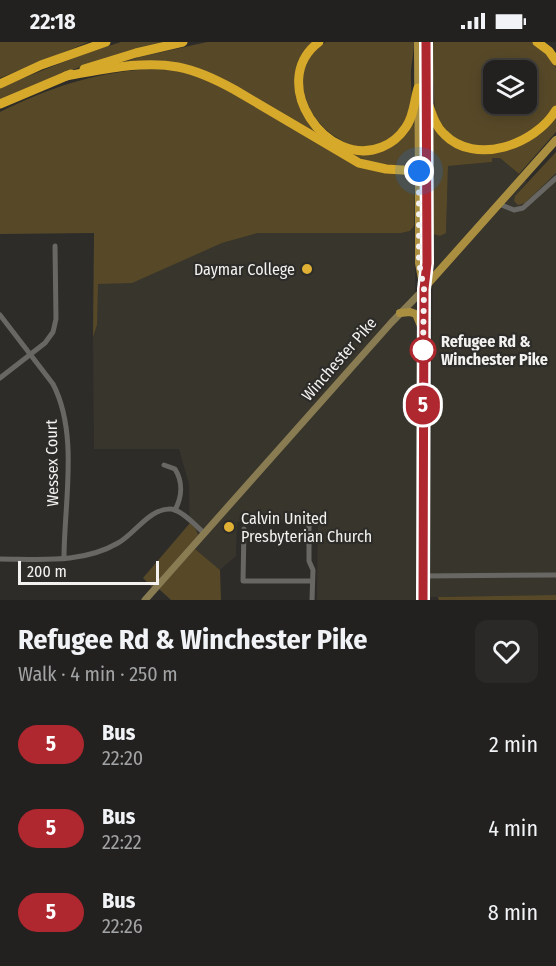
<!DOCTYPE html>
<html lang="en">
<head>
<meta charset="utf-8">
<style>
	:root { --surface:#22211f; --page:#2a2928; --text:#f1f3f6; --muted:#a2a3a4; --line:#3f3e3d }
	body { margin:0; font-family:"Fira Sans Condensed",sans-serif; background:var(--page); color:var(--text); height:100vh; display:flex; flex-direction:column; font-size:22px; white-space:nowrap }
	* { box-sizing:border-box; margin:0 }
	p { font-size:20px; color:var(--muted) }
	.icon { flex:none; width:33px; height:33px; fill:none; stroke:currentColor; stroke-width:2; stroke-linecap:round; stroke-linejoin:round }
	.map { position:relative; height:558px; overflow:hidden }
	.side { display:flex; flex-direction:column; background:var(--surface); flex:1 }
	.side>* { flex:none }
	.badge { padding:0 12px; border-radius:20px; font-size:21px; line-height:39px }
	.tools { position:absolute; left:483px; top:18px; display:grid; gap:12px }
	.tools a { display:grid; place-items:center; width:54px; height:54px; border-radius:12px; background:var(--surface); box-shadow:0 3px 15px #0003,0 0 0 2px var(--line); font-size:30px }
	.scale { position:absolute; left:18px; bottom:15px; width:141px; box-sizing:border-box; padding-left:6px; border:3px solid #f3f2f0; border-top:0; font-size:16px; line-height:21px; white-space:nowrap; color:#f3f2f0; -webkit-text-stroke:4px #2d2c29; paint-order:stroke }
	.you { position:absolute; width:30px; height:30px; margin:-15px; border:4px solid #fff; border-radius:50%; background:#1a73e8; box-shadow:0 0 0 9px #1a73e833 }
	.map>.badge { position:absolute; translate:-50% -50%; box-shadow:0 0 0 3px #fff }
	.round { display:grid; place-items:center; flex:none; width:63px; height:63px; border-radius:12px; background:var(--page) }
	.overview { display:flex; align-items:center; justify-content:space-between; height:102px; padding:0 18px }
	h1 { font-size:28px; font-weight:700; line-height:45px }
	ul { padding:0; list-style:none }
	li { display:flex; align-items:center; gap:18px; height:84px; padding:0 18px }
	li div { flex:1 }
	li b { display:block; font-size:22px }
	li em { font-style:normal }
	li .badge { min-width:66px; font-weight:700; text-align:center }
	.status { display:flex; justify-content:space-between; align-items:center; height:42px; padding:0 30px; background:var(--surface); direction:ltr }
	.status svg { height:16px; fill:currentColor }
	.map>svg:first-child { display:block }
	.built { fill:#38352c }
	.green { fill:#574928; fill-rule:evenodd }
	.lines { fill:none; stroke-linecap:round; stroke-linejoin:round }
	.minor { stroke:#686763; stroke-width:5 }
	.secondary { stroke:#897b52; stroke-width:7 }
	.primary { stroke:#ab8f41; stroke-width:8 }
	.motorway { stroke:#d7a92b; stroke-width:9 }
	.line-casing { stroke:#fff; stroke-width:14 }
	.line { stroke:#af272f; stroke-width:9 }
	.walk { stroke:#f3f2f0; stroke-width:6; stroke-dasharray:0 10.8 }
	.poi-dot { fill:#dfb034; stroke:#2d2c29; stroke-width:2 }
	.stop-dot { fill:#fff; stroke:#af272f; stroke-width:3 }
	.labels { text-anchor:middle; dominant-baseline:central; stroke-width:4.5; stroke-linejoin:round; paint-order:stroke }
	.poi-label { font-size:16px; fill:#f3f2f0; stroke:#2d2c29; text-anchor:end }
	.stop-label { font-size:16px; font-weight:bold; fill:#f3f2f0; stroke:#2d2c29; text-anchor:start }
	.street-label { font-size:16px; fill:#f3f2f0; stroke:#2d2c29 }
</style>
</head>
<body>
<div class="status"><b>22:18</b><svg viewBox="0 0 49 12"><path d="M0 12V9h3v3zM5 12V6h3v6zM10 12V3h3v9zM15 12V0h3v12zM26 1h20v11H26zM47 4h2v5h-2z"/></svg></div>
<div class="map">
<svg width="556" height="558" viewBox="0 0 556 558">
	<rect width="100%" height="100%" fill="#2d2c29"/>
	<g class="built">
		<path d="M492,116h8l27,24 -12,14 10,7 31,-30v422l-126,2 3,-363 7,2 6,-3 2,-67 43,-4z"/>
		<path d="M414,184l4,184v190h-101l1,-80 -81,2 -1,34 -16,14 -30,-25 -1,-61 -10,-35h-85l-1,-112 4,-12v-41l35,-2 90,-39 36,-10h143l9,-2z"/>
	</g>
	<g class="green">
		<path d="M0,0h89l-89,36z"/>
		<path d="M121,0h45l-81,23 -50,20 -35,16v-13c40,-17 79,-33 121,-46z"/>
		<path d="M207,0h109l-20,45 29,51 -111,-62 -94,-13 20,-6z"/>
		<path d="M326,0h88c0,9 -2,18 -3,28 -1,16 4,35 -4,50 -7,12 -18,22 -32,25 -4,1 -9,3 -13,2 -10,0 -18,-5 -26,-10 -33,-21 -49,-70 -10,-95z"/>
		<path d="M430,0h103c10,7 19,14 23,26v37c-17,35 -85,59 -113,22 -11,-14 -8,-31 -10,-48 0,-13 -3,-25 -3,-37zM494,28h32v34h-32z"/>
		<path d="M147,27l35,2 33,11 131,77 59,15 9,4v48l-4,5 -9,2h-143l-36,10 -90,40 -34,1 -1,41 -4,12 1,-104 -94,1v-122c48,-24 93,-39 147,-43z"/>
		<path d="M556,74v16l-37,42 -19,-16h-8v4l-44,4 -2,67 -6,3 -7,-2 -2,-117 18,25 43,10z"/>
		<path d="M411,82l3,1v43c-22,0 -45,-5 -65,-15l1,-1 20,1z"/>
		<path d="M556,110v21l-31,30 -7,2 -4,-4 1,-5z"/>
		<path d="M190,481l6,7 2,5 -46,52 -9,-9z"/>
		<path d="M195,507l25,21 1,30h-50l-12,-11z"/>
		<path d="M556,553v5h-117l-1,-3z"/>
	</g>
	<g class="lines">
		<g class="minor">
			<path d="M499,162l15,6 9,-2 33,-30"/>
			<path d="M0,273l53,69c26,50 11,120 11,174"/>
			<path d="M0,336l45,-35 8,-11 3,-13 -1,-73"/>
			<path d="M164,423l11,4c8,13 7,28 0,41"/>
			<path d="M309,484v35l4,9 -1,30"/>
			<path d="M244,487l-1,52h69"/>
			<path d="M0,517c39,0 82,5 118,-16 17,-9 31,-35 53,-34 11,1 25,17 33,24"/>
			<path d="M423,534l133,-1"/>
		</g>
		<path class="secondary" d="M145,558l246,-277 33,-34"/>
		<g class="primary">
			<path d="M418,0l1,199v22l3,16"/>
			<path d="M424,246l132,-148"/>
			<path d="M400,271l10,-1 6,2 5,12"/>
			<path d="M423,558l1,-311 3,-26 -1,-221"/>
		</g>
		<g class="motorway">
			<path d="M319,0c-53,40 8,128 63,105 10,-4 18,-11 24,-20 8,-11 8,-26 12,-39"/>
			<path d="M537,0l12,9 7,10"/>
			<path d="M84,27l52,-16 47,-11"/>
			<path d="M66,34c36,-6 75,-16 112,-9 21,4 39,13 57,23l124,73 27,6 33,2"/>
			<path d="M0,42l41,-19 65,-23"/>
			<path d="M426,55c5,13 8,28 18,37 31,32 91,11 112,-24"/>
			<path d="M0,62l71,-30"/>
		</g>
	</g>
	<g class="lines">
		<defs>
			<path id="line" d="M423,558l1,-311 3,-26 -1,-221"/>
		</defs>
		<use href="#line" class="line-casing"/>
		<use href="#line" class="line"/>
		<path class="walk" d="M419,129v92l5,26 -1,61"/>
	</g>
	<g class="poi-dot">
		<circle cx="307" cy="227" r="6"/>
		<circle cx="229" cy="485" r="6"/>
	</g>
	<circle class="stop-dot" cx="423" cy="308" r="12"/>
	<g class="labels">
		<g class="poi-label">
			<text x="295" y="227">Daymar College</text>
			<text x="241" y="476" text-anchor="start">Calvin United<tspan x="241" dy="18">Presbyterian Church</tspan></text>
		</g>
		<g class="stop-label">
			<text x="441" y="299">Refugee Rd &amp;<tspan x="441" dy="18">Winchester Pike</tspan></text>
		</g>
		<g class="street-label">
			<text transform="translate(339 317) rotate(-49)">Winchester Pike</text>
			<text transform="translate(52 421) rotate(-91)">Wessex Court</text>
		</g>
	</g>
</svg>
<div class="tools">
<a><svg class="icon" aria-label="layers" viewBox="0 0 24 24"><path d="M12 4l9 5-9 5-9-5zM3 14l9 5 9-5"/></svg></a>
</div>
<div class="scale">200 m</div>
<div class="you" style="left:419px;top:129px"></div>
<b class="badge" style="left:423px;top:363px;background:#af272f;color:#fff">5</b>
</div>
<section class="side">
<div class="overview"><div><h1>Refugee Rd &amp; Winchester Pike</h1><p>Walk · 4 min · 250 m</p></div><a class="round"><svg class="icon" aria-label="heart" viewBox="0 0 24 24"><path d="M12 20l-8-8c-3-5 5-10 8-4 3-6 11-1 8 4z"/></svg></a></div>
<ul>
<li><span class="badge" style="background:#af272f;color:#fff">5</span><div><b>Bus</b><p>22:20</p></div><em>2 min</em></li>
<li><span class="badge" style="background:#af272f;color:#fff">5</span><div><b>Bus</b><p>22:22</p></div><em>4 min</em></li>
<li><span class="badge" style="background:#af272f;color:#fff">5</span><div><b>Bus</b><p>22:26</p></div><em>8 min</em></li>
</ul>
</section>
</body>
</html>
